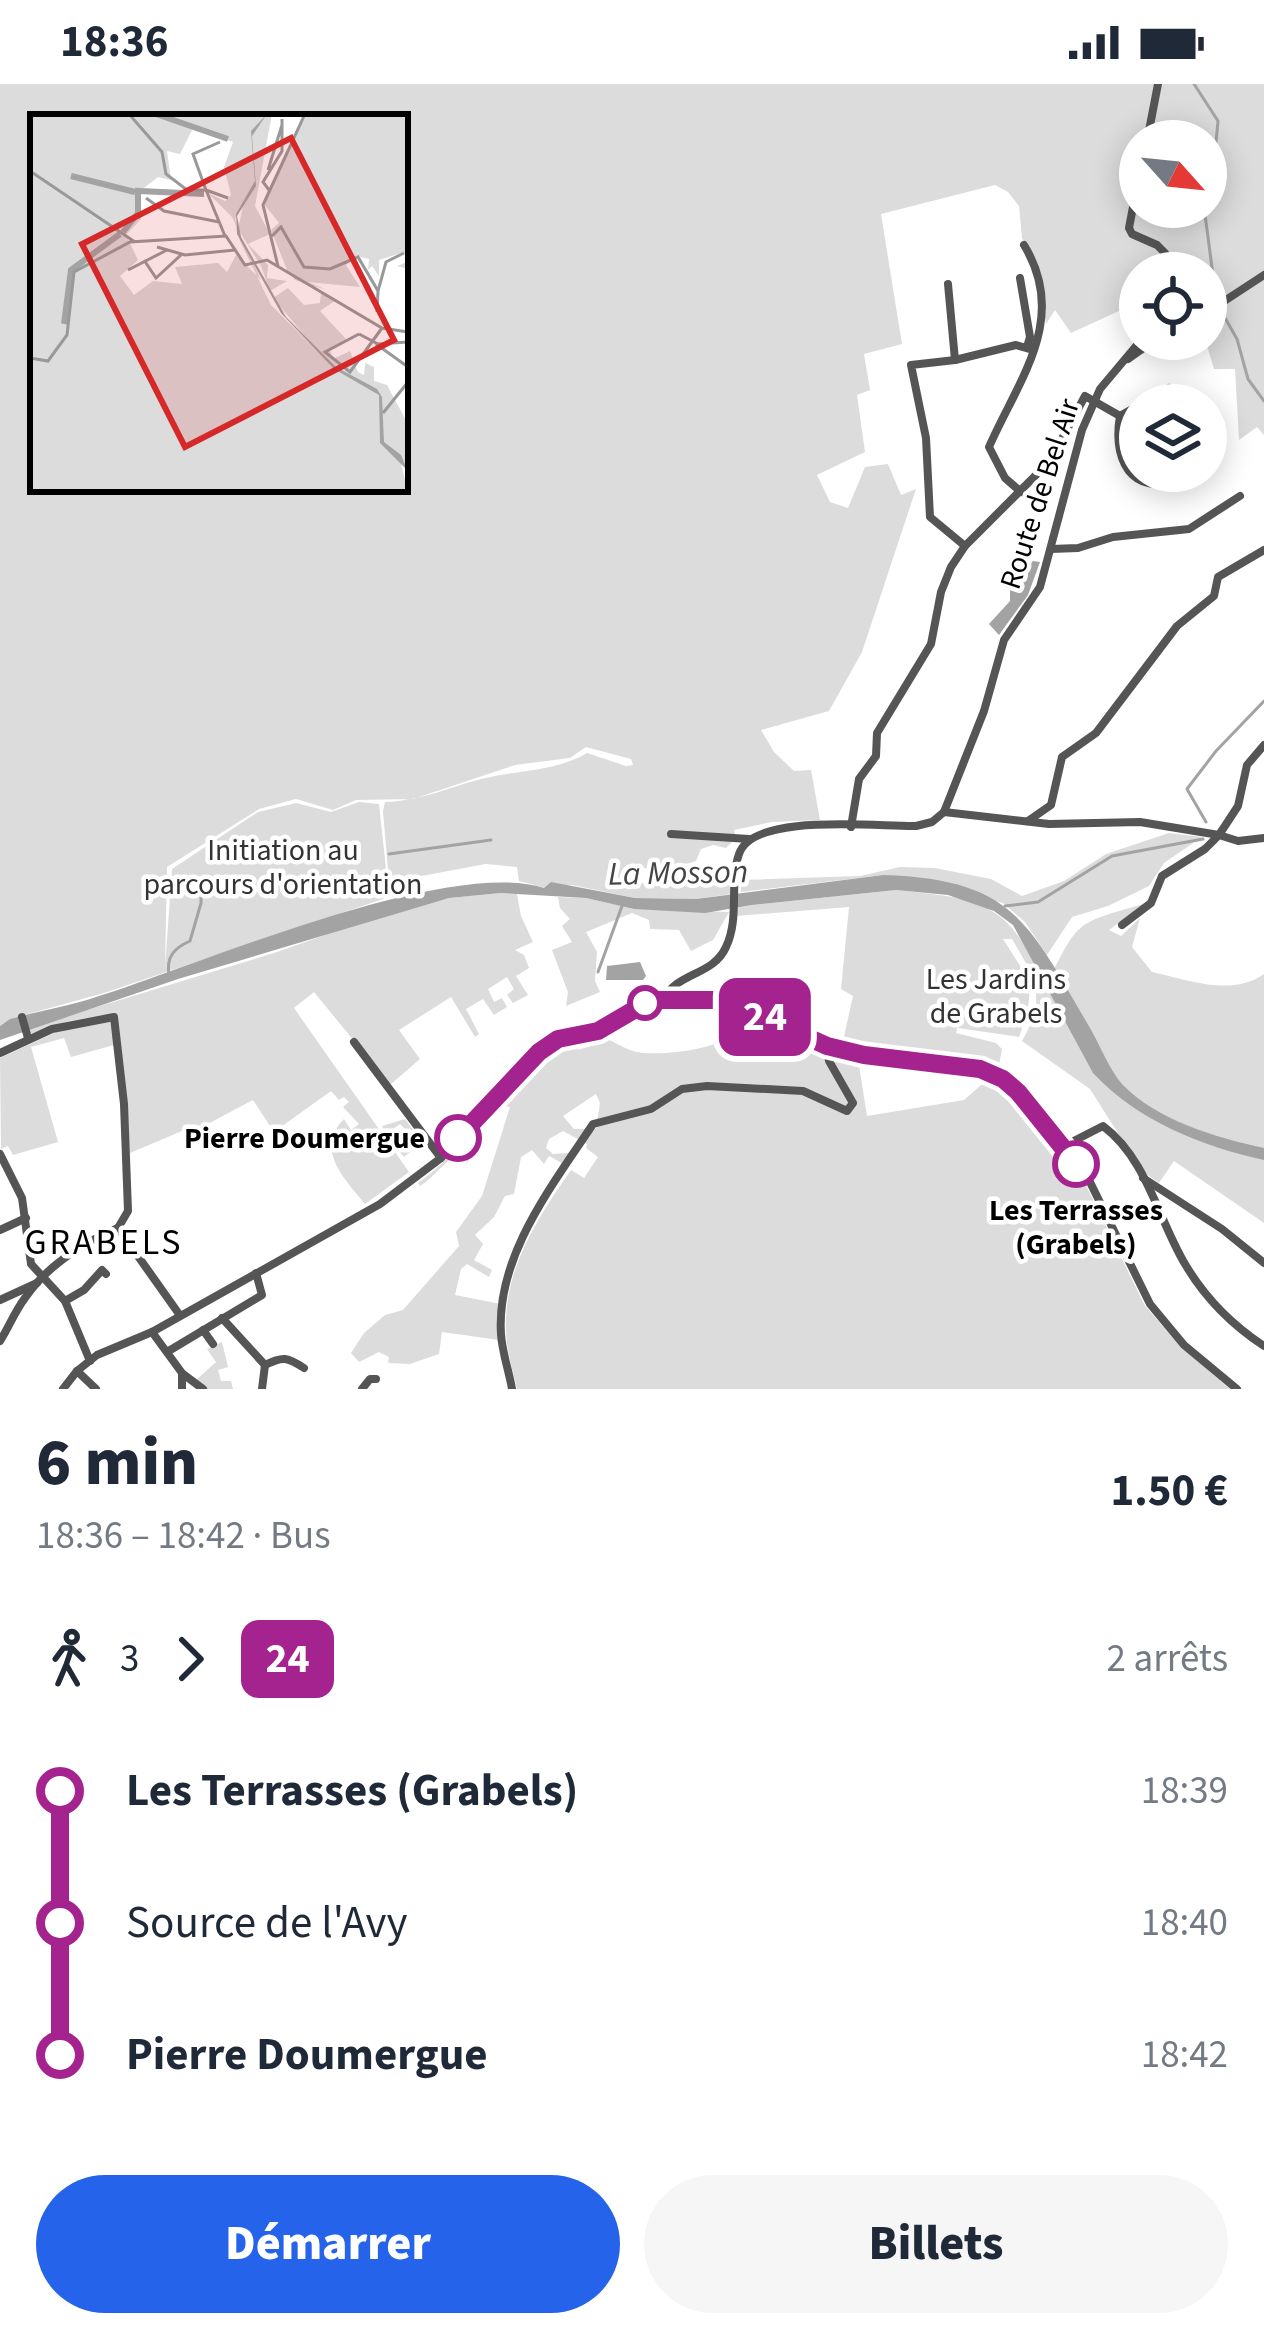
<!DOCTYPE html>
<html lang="fr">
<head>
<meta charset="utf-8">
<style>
	:root { --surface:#fff; --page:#f6f6f7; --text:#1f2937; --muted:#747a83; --accent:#2563eb }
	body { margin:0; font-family:"Source Sans 3",sans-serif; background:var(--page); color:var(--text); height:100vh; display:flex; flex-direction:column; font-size:45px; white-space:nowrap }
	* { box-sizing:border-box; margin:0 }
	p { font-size:39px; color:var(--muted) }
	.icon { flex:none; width:66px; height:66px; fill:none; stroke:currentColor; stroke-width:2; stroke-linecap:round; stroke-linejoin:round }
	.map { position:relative; height:1305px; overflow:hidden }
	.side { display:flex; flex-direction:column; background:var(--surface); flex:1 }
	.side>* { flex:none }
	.badge { padding:0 24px; border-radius:18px; font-size:42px; line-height:78px }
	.needle { width:78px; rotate:117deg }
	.controls { position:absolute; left:1119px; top:36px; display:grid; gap:24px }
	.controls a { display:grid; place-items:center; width:108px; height:108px; border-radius:50%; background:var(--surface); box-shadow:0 6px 30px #0003; font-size:60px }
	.map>.badge { position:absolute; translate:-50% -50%; box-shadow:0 0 0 6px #fff }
	.legs { display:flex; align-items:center; gap:18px; height:132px; padding:0 36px; font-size:39px }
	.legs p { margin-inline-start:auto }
	.head { display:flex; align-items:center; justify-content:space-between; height:204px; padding:0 36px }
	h1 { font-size:66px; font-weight:800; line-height:90px }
	.action { display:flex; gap:24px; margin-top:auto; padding:24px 36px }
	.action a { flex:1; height:138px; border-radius:72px; background:var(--accent); color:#fff; font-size:48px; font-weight:800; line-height:138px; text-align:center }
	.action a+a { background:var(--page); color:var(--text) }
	ul { padding:0 36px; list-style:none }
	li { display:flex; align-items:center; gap:42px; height:132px; font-size:45px }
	li i { display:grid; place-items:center; width:18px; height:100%; margin:0 15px; background:currentColor }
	li i::after { content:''; width:30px; height:30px; margin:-15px; border:9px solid; border-radius:50%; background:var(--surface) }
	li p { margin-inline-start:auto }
	li:first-child i { background:linear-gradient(#0000 50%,currentColor 0) }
	li:last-child i { background:linear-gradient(currentColor 50%,#0000 0) }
	.status { display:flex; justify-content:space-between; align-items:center; height:84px; padding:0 60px; background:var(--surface); direction:ltr }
	.status svg { height:33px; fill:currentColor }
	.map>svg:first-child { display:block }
	.green { fill:#dcdcdc; fill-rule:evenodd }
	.water { fill:#a3a3a3 }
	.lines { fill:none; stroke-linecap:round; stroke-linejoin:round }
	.stream { stroke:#a3a3a3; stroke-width:3 }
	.minor { stroke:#555; stroke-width:8 }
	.line-1-casing { stroke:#fff; stroke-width:27 }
	.line-1 { stroke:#a4238f; stroke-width:18 }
	.stop-1-dot { fill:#fff; stroke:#a4238f; stroke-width:6 }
	.labels { text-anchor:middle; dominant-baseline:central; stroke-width:9; stroke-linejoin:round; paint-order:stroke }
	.street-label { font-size:30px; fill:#000; stroke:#fff }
	.park-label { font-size:30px; fill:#333; stroke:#fff }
	.stop-label { font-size:30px; font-weight:bold; fill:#000; stroke:#fff; text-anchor:end }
	.water-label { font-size:33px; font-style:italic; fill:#444; stroke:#fff }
	.quarter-label { font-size:36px; letter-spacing:3px; fill:#000; stroke:#fff }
	.inset-river { fill:none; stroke:#a3a3a3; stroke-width:6 }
	.inset-road { fill:none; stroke:#999; stroke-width:3 }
	.view { fill:#d62828; fill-opacity:0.15; stroke:#d62828; stroke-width:6 }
	.inset-edge { fill:none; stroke:#000; stroke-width:6 }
</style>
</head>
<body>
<div class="status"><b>18:36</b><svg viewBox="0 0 49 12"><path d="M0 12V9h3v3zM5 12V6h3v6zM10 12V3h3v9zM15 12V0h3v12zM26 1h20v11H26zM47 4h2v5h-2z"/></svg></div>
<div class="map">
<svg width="1264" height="1305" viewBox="0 0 1264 1305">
	<rect width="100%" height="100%" fill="#fff"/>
	<g class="green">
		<path d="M0,0h1264v351l-7,-8 -18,13 -4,-71h-21l-9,-30 1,-66h-66v66h23l-20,15 -7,-15 -3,-28h-14l-48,22 -16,-23 -9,14 -5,-45 -19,-41 -3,-32 -11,-14 -13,-7 -114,29 21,130 -38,10 6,36 -13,5 8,57 -48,23 13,27 18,6 17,-41 23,-3 13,31 15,-6 -54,163 -33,59 -68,19 13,22 20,19 17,-1 9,50 -48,2 -38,8 2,8 -10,10 -13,-3 -12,4 -5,12 -5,2 -54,6 -4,15 100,-6 -2,16 -35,5 -61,-1 -63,-13 -27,3 -26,-7 -2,-14 -31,-3 -97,18 -6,-71 2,-9c37,-1 66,-16 101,-24 34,-8 71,-7 101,-25l39,13 7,-1 -2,-6 -45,-12 -16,11 -55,7 -102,34 -57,1 -23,10 -37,-11 -37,10 -92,58 -2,101 7,-99 86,-57 38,-9 35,9 28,-10 20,2 10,93 -285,96 -94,26 -10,7zM33,33h372v372h-372zM1140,57h66v66h-66z"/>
		<path d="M1169,749l33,4 -38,26 -15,23 -41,20 -36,11 -25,38 -22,-33 -22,-19 -120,-28 -142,17v-12l119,-4 40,-9 35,1 56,11 31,17 42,-15 42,-27z"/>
		<path d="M896,806c89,9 113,12 149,97 34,-65 26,-63 99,-83l-35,26 12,6 19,-18 -8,29 20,25c37,8 79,25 112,2v249l-90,-62 -15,22 -17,-12 -52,-82 -68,-48c25,-43 14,-62 -10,-102h-9c28,44 34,47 16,98l-61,-9 1,-9 -3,14 40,10 6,6 -3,16 -156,-24 10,-45 -12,-7 8,-82 -113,9v-8l16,-3z"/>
		<path d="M501,809l16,1 4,22 12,26 -18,8 9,5 5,13 -13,8 12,19 -15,8 -6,-8 7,-6 -7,-12 -19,12 6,13 8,-4 5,9 -13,8 -11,-16 -17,10 13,25 -4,3 -24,-40 -52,33 21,29 -30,26 -76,-93 -20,16 115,164 -44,32c-21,-26 -51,-55 -21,-85l7,11 8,-6 -16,-17 6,-5 -5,-5 -5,3 -8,-9 -57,41 -21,-32 -68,36 -3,-5 -52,22 -15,-139 -46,7 -39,13 -2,-6 246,-75 114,-40 61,-15z"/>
		<path d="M558,813l28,1 48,11 95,3 -16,28 -22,11 -12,-21 -29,-1 -1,-9 -17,-7 -46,19 11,20 -2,29 5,11 -34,14 2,-14 -16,-42 20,-8 -10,-16 8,-7 -10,-11z"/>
		<path d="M111,936l3,25 -43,12 -7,-19 -33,9 27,95 -45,13 -5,-9 -7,3 -1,-91 65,-30z"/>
		<path d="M747,942l58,26 12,-4 41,11 9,57 97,-16 26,-23 17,9 46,61 30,32 62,127 36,41 49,42h-713c-4,-18 -10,-37 -11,-56 -3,-62 30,-113 65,-163l13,8 14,-21 -12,-9 1,-4 -24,-13 -14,8 -3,9 7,6 15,-1 7,-6 -10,18 -16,-9 -5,8 -12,-14 -11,7 -7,37 -9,2 -11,21 -19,18 8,9 -9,16 18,10 -3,7 -22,-13 -6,5 -6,26 46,9 -2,36 -57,-8 -3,22 -29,10 -22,-1 1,-6 -10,-5 -20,10 -8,-9 13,-20 21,-18 18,-5 56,-64 -3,-14 26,-36 28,-89 -7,-1 -23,22 -14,38 3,-18h-7l-36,34 -6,4 -2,-3c53,-36 79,-100 135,-135 16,-11 37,-8 55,-16l-32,10 2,8 31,-10c9,4 19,10 27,12 29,5 92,-4 111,-26zM596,1010l4,9 -4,26h-22l-11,-13z"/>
		<path d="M405,1035l9,12 -4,8 5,3 3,-5 3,6 -17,14 -12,-15 14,-12 -6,-6 -14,10 -4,-8z"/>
		<path d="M222,1258l6,25 -10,3 3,11h10l2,8h-27l-10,-9 20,-18 -9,-13z"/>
	</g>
	<g class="water">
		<path d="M1033,477l7,1 -12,33 -29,40 -10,-11 21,-23v-11z"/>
		<path d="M883,791c132,4 146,49 207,153 10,17 19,41 32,56 34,36 95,54 142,64v12c-63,-14 -126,-39 -171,-87l-80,-148 -19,-14 -46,-16 -52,-5 -144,15 -47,8 -71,-4 -48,-11 -85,-5 -52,5 -271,81 -178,61v-14l10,-7c29,-8 60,-13 89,-23 102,-32 349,-139 445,-108l7,-6 84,16 61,1z"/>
		<path d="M640,878l6,14 -3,4h-37l1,-14z"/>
	</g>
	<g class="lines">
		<g class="stream">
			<path d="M1194,0l24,37 -6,63 -6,13"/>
			<path d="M1204,123l12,91"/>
			<path d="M1220,225l17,30 11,40 16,22"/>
			<path d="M1206,738l-19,-33 29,-38 48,-50"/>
			<path d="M389,770l102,-14"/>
			<path d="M1005,822l33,-4 74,-46 91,-17"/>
			<path d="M598,888l24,-66"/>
			<path d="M169,891c-3,-18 5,-27 21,-34l11,-38v-15"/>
		</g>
		<g class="minor">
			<path d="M1147,57l11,-57"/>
			<path d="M1140,86l-11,58 3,6 25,11 8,8v20"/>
			<path d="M1020,194l10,59 -3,10"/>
			<path d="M948,200l7,76"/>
			<path d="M1206,229l58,-38"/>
			<path d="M1128,275l28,-20"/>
			<path d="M1120,332l49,-28"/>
			<path d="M1021,408l-16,-14 -16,-31c30,-68 80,-128 35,-202"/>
			<path d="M965,462l-35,-29 -4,-79 -15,-73 44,-5 61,-15 17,5"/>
			<path d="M1051,465l27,-1 35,-11 76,-8 51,-33"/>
			<path d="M944,728l105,12 91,-2 79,13 19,-29 9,-41 17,-20"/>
			<path d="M1028,737l23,-16 11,-48 34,-24 81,-107 37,-30 4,-19 46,-27"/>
			<path d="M851,743l8,-48 17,-23 1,-23 54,-89 10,-52 10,-25 14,-21 85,-85 35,-65 35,20c-9,51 19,87 70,57"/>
			<path d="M671,750l78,5"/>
			<path d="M1122,841l29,-22 11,-27 43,-27 14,-14 19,6 26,-3"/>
			<path d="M664,915c13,-27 49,-23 62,-52 14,-29 3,-64 13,-93 14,-42 138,-27 177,-28l16,-4 12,-10 40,-101 20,-71 36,-53 42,-157 18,-41 42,-50"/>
			<path d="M22,933l6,21"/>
			<path d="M354,958l87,116"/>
			<path d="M0,969l52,-24 62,-12 10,87 4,107 -10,17"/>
			<path d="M1062,1063l41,-21c44,33 55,93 82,138 20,34 47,61 79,82"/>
			<path d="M0,1070l22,44 9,66 34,37 25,60"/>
			<path d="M1143,1094l79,51 42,34"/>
			<path d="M118,1144l61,86"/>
			<path d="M0,1146l26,-12"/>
			<path d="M0,1216l37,-17"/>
			<path d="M65,1217l19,-11 18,-20 4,4"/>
			<path d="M222,1234l43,47"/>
			<path d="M203,1246l10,14"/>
			<path d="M152,1248l30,41v16"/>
			<path d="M0,1257c9,-14 15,-30 25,-43 22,-32 58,-55 93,-70"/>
			<path d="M167,1268l95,-57 -6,-22"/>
			<path d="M77,1287l19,18"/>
			<path d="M183,1290l20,15"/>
			<path d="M63,1305l14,-18 20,-16 55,-23 228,-128 61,-46 108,-114 49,-13 35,-24 31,-8 72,4 91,43 37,9 115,14 24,10 15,13 70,86 62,126 34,41 53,44"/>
			<path d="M262,1305l3,-24c18,-9 22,-8 39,3"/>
			<path d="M362,1305l8,-10h6"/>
			<path d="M512,1305c-3,-18 -10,-37 -11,-55 -5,-78 51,-148 92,-210l58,-15 31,-20 25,-3 96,5 44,20 6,-8 -24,-42 -2,-15"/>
		</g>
	</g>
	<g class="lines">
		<defs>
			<path id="line-1" d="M458,1054l81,-86 19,-13 40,-8 53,-31h74l102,46 37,9 116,14 23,10 15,13 58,72"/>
		</defs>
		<use href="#line-1" class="line-1-casing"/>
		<use href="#line-1" class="line-1"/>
	</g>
	<g class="stop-1-dot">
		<circle cx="645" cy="919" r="15"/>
		<circle cx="458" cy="1054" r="21"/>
		<circle cx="1076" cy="1080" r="21"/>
	</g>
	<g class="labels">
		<g class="street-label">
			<text transform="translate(1040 410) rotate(-72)">Route de Bel Air</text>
		</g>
		<g class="park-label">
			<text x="283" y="766">Initiation au<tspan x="283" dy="34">parcours d'orientation</tspan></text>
			<text x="996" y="895">Les Jardins<tspan x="996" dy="34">de Grabels</tspan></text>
		</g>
		<g class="stop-label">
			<text x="425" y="1054">Pierre Doumergue</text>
			<text x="1076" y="1126" text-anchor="middle">Les Terrasses<tspan x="1076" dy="34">(Grabels)</tspan></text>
		</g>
		<g class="water-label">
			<text transform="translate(678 789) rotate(-1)">La Mosson</text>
		</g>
		<g class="quarter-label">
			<text x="104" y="1158">GRABELS</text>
		</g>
	</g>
	<g transform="translate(30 30)">
		<rect width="378" height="378" fill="#fff"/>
		<path d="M0,0h242l-17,92 15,28 -22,10 20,21 -1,13 20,3 -17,10 -9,-25 -23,-37 5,-23 -8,13 5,22 31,64 50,50 -48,-57 15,-10 16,17 16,-2 1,-10 15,7 -16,11 26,28 -16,11 3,9 17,-8 8,21 6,3 1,-12 9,4v14l13,4 21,39v43l-9,-12 9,37h-378zM163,14l40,14 -9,25 7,28 -6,6 -17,-8 24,24 29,63 -25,-25 -9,17 -9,-9 -43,4 7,17 -29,-3 -19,14 -14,-19 18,-16 -12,-25 15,-16 -1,-28 18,-14 13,3 -4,-29 13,3zM277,0h101v155l-11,-3 10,-4 -3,-10 -25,8v16l-7,-10 -4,4 1,-11 -13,-3 -10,9 14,22 -52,-5 19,8 -32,-10 -7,-8 -17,-42 8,-7 -15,-19z" fill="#dcdcdc" fill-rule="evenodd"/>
		<path d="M237,0l-15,22 4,50 -19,30 4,21 45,80 50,50 41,22 5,8 2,45 17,13 7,16 -28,-28 -1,-48 -45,-26 -53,-56 -44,-79 -1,-20 19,-33 -4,-50z" fill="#a3a3a3"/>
		<path class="inset-river" d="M126,0l72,25M41,62l64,16M93,118l15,-19v-22l66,3M34,210l7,-54 49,-36"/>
		<path class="inset-road" d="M99,0l33,38 4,22 21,16h19l19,46M190,28l-27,12 13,36 22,8M238,56l14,-45M0,57l105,71M239,76l-6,-8 19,-31v-32M116,84l18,13 55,11M242,122l9,-9 23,40 26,2 28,-12 20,34 -1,21M127,133l28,8 50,-5M114,146l12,18 25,-23M248,152l-15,-61 42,-91M98,156l39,-20M348,177l8,-29 18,-9M329,220l-34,18 25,20 32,-44M329,220l19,10 30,-2M346,230l32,23M0,244l18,3 19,-26 7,-63 56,-30 96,-6 19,29 22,-5 115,68 26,4M353,299l25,-31"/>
		<path class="view" d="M261,24l103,202 -209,107 -103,-203z"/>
		<rect width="378" height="378" class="inset-edge"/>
	</g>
</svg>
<div class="controls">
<a><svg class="needle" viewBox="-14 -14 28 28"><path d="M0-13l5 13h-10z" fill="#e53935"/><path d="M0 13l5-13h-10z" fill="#747a83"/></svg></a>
<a><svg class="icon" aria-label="locate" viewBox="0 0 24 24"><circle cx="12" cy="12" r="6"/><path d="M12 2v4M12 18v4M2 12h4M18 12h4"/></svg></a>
<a><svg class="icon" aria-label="layers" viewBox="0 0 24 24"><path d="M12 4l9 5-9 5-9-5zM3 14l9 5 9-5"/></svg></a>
</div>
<b class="badge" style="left:765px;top:933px;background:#a4238f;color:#fff">24</b>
</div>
<section class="side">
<div class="head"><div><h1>6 min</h1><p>18:36 – 18:42 · Bus</p></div><b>1.50 €</b></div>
<div class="legs"><svg class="icon" aria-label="walk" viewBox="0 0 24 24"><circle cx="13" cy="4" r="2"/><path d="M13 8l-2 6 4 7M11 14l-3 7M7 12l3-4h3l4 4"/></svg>3<svg class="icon" aria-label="forward" viewBox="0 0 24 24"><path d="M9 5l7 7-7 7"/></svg><b class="badge" style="background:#a4238f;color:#fff">24</b><p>2 arrêts</p></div>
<ul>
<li><i style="color:#a4238f"></i><b>Les Terrasses (Grabels)</b><p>18:39</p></li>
<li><i style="color:#a4238f"></i><span>Source de l'Avy</span><p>18:40</p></li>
<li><i style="color:#a4238f"></i><b>Pierre Doumergue</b><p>18:42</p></li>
</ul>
<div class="action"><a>Démarrer</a><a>Billets</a></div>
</section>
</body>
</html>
